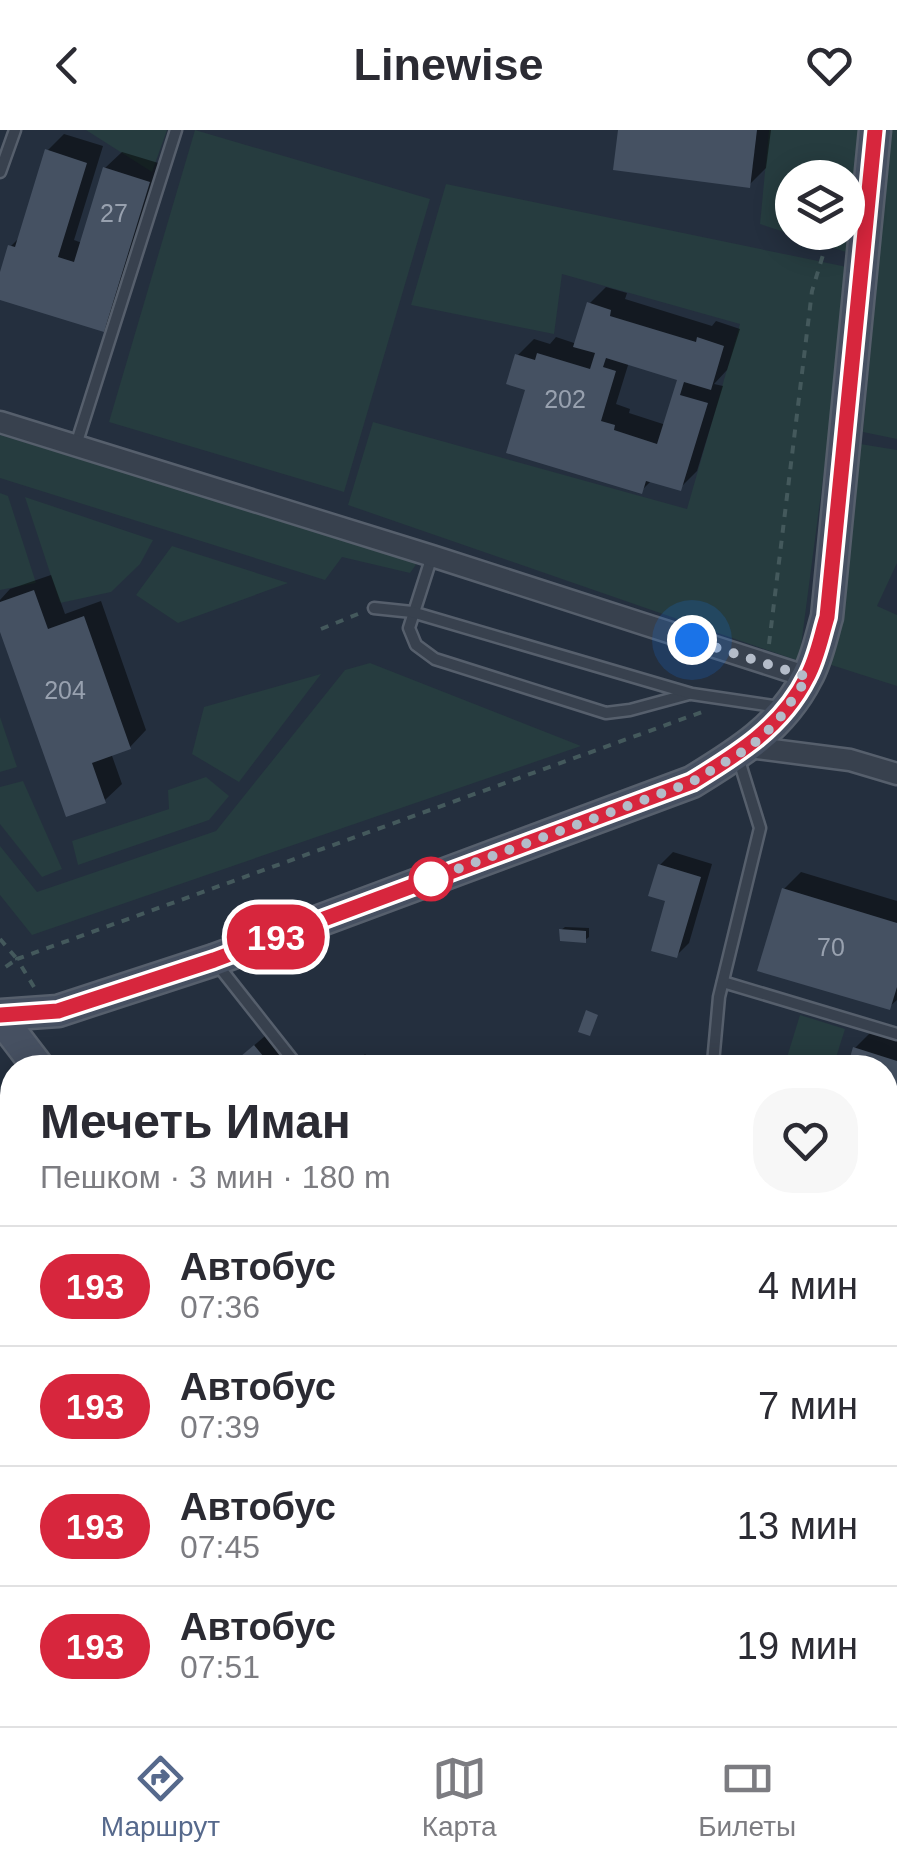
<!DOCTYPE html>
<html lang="ru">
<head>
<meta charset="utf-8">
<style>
	:root { --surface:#fff; --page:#f7f7f7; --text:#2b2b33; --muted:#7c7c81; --line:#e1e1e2; --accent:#56698c }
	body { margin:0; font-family:Arial,sans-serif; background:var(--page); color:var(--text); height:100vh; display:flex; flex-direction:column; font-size:38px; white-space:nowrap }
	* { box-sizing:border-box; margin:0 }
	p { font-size:32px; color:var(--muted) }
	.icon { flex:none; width:55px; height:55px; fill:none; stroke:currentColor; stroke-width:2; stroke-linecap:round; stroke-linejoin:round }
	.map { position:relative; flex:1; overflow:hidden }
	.side { position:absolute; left:0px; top:925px; width:898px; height:672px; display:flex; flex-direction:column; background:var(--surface); border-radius:40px 40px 0 0; box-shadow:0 5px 25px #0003 }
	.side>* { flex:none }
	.badge { padding:0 20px; border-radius:32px; font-size:35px; line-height:65px }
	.tools { position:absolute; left:775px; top:30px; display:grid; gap:20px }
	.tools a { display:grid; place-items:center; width:90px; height:90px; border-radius:50%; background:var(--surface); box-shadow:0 5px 25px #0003; font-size:50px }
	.you { position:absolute; width:50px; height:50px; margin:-25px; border:8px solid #fff; border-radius:50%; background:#1a73e8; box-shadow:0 0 0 15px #1a73e833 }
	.map>.badge { position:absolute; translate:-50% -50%; box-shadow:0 0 0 5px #fff }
	.round { display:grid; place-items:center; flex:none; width:105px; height:105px; border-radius:40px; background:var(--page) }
	.overview { display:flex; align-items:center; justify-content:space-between; height:170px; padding:0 40px }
	h1 { font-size:48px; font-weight:700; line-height:75px }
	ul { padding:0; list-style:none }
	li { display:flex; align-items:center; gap:30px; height:120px; padding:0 40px; border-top:2px solid var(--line) }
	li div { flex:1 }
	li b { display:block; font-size:38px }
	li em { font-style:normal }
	li .badge { min-width:110px; font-weight:700; text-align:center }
	header { display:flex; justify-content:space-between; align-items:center; height:130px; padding:0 40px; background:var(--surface); font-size:45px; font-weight:700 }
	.dock { display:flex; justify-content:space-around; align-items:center; height:140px; border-top:2px solid var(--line); background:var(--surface); font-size:28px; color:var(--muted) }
	.dock a { display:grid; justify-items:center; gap:5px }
	.dock .selected { color:var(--accent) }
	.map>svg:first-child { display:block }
	.green { fill:#263c3f; fill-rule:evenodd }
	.shadow { fill:#0007; fill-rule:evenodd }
	.building { fill:#455162; fill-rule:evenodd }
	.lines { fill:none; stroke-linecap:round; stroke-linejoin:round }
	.lane-casing { stroke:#565f6c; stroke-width:15 }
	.street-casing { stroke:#565f6c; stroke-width:25 }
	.secondary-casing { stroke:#565f6c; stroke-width:35 }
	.path { stroke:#44595c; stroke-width:4; stroke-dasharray:8 8; stroke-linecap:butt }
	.lane { stroke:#38414e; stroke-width:10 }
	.street { stroke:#38414e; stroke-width:20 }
	.secondary { stroke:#465061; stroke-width:30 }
	.line-casing { stroke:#fff; stroke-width:22 }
	.line { stroke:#d7263d; stroke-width:15 }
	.walk { stroke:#b4bcc9; stroke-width:10; stroke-dasharray:0 18 }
	.stop-dot { fill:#fff; stroke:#d7263d; stroke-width:5 }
	.labels { text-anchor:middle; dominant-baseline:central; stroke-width:8; stroke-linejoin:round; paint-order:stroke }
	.number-label { font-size:25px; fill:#98a1af }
</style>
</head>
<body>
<header><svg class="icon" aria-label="back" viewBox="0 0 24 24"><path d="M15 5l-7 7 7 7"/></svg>Linewise<svg class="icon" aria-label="heart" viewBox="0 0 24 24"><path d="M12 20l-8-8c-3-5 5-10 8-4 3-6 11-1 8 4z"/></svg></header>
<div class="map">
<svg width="897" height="1596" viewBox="0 0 897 1596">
	<rect width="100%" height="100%" fill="#242f3e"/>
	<g class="green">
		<path d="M86,0h81l-15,42z"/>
		<path d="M195,0l235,69 -86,293 -235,-70z"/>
		<path d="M769,0h97l-20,122 -86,-28zM792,48h56v54h-56z"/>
		<path d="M891,0h6v309l-34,-7z"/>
		<path d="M446,54l401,83 -16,150 -32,244 -451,-156 25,-83 314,87 53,-185 -178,-50 -8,60 -143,-29z"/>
		<path d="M0,305l420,124 -10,14 -68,-16 -17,23 -325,-102z"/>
		<path d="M854,313l43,7v113l-20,43 20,9v71l-75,-24z"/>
		<path d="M0,363l8,3 28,87 -36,7z"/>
		<path d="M25,367l128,43 -13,24 -29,28 -51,11z"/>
		<path d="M172,416l116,37 -110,40 -42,-28z"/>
		<path d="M370,533l211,83 -549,189 -32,-40v-49l37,46 179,-61 129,-161z"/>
		<path d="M321,544l-82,108 -47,-28 12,-47z"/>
		<path d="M0,587l17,50 -17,5z"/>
		<path d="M206,647l23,19 -20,24 -131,45 -6,-24 97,-32 -1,-19z"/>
		<path d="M23,651l39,88 -20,8 -42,-53v-37z"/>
		<path d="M800,885l45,14 -12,38h-49z"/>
		<path d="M885,996l12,4v45l-12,37z"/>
		<path d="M885,1264l12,4v214l-7,-2 -5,17z"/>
		<path d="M0,1318l12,10 -1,104 -11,-3z"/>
		<path d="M85,1585h122l-2,11h-92z"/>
	</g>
	<g class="shadow">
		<path d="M621,0h150l-5,38 -17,17z"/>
		<path d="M64,4l39,12 -29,94 8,3 23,-75 17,-16 43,13 -45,147 -17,17 -103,-32v-16l11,-35 10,-10 26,-85z"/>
		<path d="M606,157l21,6 -2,6 87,27 4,-5 24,8 -13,41 -13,14 9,2 -26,85 -17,17 -28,-8 -11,11 -113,-103 -11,-32 17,-17 16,5 6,-7 21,7 12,-40zM629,232l51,17 -14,46 -37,-12 1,-4 -14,-5z"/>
		<path d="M51,445l14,39 36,-13 45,129 -16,17 -19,6 11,31 -17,16 -105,-176v-24l10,-11z"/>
		<path d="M673,722l39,12 -23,79 -13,13 -16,-91z"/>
		<path d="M801,742l96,29v99l-8,7 -105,-118z"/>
		<path d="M565,797l24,1v9l-4,3 -24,-10z"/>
		<path d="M879,894l18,6v77l-12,-4v-35l-30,-20z"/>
		<path d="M272,900l31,38h-75z"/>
		<path d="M365,924l13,14h-27z"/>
		<path d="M885,1091l12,3v72l-12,-3z"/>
		<path d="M0,1441l12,4v43l-11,11z"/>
		<path d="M0,1584l39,12h-39z"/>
		<path d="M236,1585h49l-3,11h-48z"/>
		<path d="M686,1585h57l-3,11h-57z"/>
	</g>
	<g class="building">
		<path d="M618,0h139l-7,58 -137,-18z"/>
		<path d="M45,19l42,14 -29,94 16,5 29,-95 47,15 -46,150 -104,-32v-28l8,-27 7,2z"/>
		<path d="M587,172l24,8 -1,6 86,26 1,-5 27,9 -13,44 -27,-8 -4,13 28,8 -27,88 -35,-10 -4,13 -136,-41 19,-63 -19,-6 9,-30 20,6 2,-7 53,16 5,-16 -22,-6zM606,228l71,22 -20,64 -43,-14 1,-5 -14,-4 15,-50 -13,-4z"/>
		<path d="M34,460l14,39 36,-13 47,133 -39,14 14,40 -40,14 -66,-185v-30z"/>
		<path d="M658,734l43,13 -24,81 -26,-7 14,-50 -17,-5z"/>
		<path d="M782,758l115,35v64l-7,23 -133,-39z"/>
		<path d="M559,799l27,2v12l-26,-2z"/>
		<path d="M586,880l12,5 -8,21 -12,-4z"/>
		<path d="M254,915l19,23h-46z"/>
		<path d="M853,917l44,14v49l-12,-4v-38h-38z"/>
		<path d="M885,1121l12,4v44l-12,-3z"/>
		<path d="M0,1462l12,3 -11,39h-1z"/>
		<path d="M234,1585h33l-2,11h-34z"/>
		<path d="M683,1585h45l-4,11h-44z"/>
	</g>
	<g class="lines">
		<defs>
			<g id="lane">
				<path d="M0,42l15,-42"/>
				<path d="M76,315l100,-315"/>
				<path d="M432,426l-23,72 7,17 19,14 171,54 24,-3 59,-16"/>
				<path d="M374,478l38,4 280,82 88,13"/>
				<path d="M217,834l82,104"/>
				<path d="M723,852l174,52"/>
				<path d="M713,933l6,-66 41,-169 -22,-71"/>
				<path d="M703,938l10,-5 15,5"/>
				<path d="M885,990l12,4"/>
				<path d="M0,1042l12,-8"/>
				<path d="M885,1100l12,-40"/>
				<path d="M885,1110l12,3"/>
				<path d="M0,1171l12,-7"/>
				<path d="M885,1212l12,2"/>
				<path d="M0,1299l12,12"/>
				<path d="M0,1437l12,4"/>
				<path d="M888,1492l9,3"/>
				<path d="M0,1566l12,5"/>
				<path d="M52,1585l30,11"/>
				<path d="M449,1585l9,11"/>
				<path d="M761,1585l5,11"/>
				<path d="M212,1596l3,-11"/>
				<path d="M354,1596l3,-11"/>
			</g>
			<g id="street">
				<path d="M0,292l432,134 376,121"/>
				<path d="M749,617l101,13 47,14"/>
			</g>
			<g id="secondary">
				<path d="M0,885l58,-4 156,-51 478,-178c46,-28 90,-55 115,-105 10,-18 14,-40 20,-60l48,-487"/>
				<path d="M0,887l39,51"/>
				<path d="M531,1585l9,11"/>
			</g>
		</defs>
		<use href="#lane" class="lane-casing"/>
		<use href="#street" class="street-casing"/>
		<use href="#secondary" class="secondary-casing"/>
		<g class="path">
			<path d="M321,499l37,-15"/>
			<path d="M769,514l43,-353 18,-59"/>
			<path d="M0,809l17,20 -16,11"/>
			<path d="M34,857l-17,-28 685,-247"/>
			<path d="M88,938l18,-11"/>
			<path d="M0,984l12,-7"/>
		</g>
		<use href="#lane" class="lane"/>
		<use href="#street" class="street"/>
		<use href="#secondary" class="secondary"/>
	</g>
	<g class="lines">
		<defs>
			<path id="line" d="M0,885l58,-4 156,-51 478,-178c46,-28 90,-55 115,-105 10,-18 14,-40 20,-60l48,-487"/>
		</defs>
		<use href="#line" class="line-casing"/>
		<use href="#line" class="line"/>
		<path class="walk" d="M431,749l-3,1 264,-98 58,-35 27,-25 31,-45 -116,-37"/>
	</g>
	<circle class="stop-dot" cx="431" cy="749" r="20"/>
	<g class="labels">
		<g class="number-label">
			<text x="114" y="83">27</text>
			<text x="565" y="269">202</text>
			<text x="65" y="560">204</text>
			<text x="831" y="817">70</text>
		</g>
	</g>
</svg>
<div class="tools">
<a><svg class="icon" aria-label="layers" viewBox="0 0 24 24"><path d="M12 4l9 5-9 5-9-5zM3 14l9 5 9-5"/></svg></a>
</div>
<div class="you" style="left:692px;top:510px"></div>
<b class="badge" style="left:276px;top:807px;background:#d7263d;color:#fff">193</b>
<section class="side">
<div class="overview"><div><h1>Мечеть Иман</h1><p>Пешком · 3 мин · 180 m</p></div><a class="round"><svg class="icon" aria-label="heart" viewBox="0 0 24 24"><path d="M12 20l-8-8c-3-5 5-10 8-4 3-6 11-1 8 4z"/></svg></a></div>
<ul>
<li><span class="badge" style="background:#d7263d;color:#fff">193</span><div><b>Автобус</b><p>07:36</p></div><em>4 мин</em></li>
<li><span class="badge" style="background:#d7263d;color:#fff">193</span><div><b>Автобус</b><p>07:39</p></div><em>7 мин</em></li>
<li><span class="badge" style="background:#d7263d;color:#fff">193</span><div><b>Автобус</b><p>07:45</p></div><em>13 мин</em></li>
<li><span class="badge" style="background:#d7263d;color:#fff">193</span><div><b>Автобус</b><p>07:51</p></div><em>19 мин</em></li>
</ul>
</section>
</div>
<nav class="dock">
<a class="selected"><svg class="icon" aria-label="directions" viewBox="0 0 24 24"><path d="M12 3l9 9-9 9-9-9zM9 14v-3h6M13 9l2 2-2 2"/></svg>Маршрут</a>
<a><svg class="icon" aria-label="map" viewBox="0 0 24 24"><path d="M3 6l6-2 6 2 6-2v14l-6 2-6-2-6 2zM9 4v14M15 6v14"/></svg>Карта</a>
<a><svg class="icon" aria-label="tickets" viewBox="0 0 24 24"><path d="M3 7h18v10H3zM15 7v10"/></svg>Билеты</a>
</nav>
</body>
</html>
